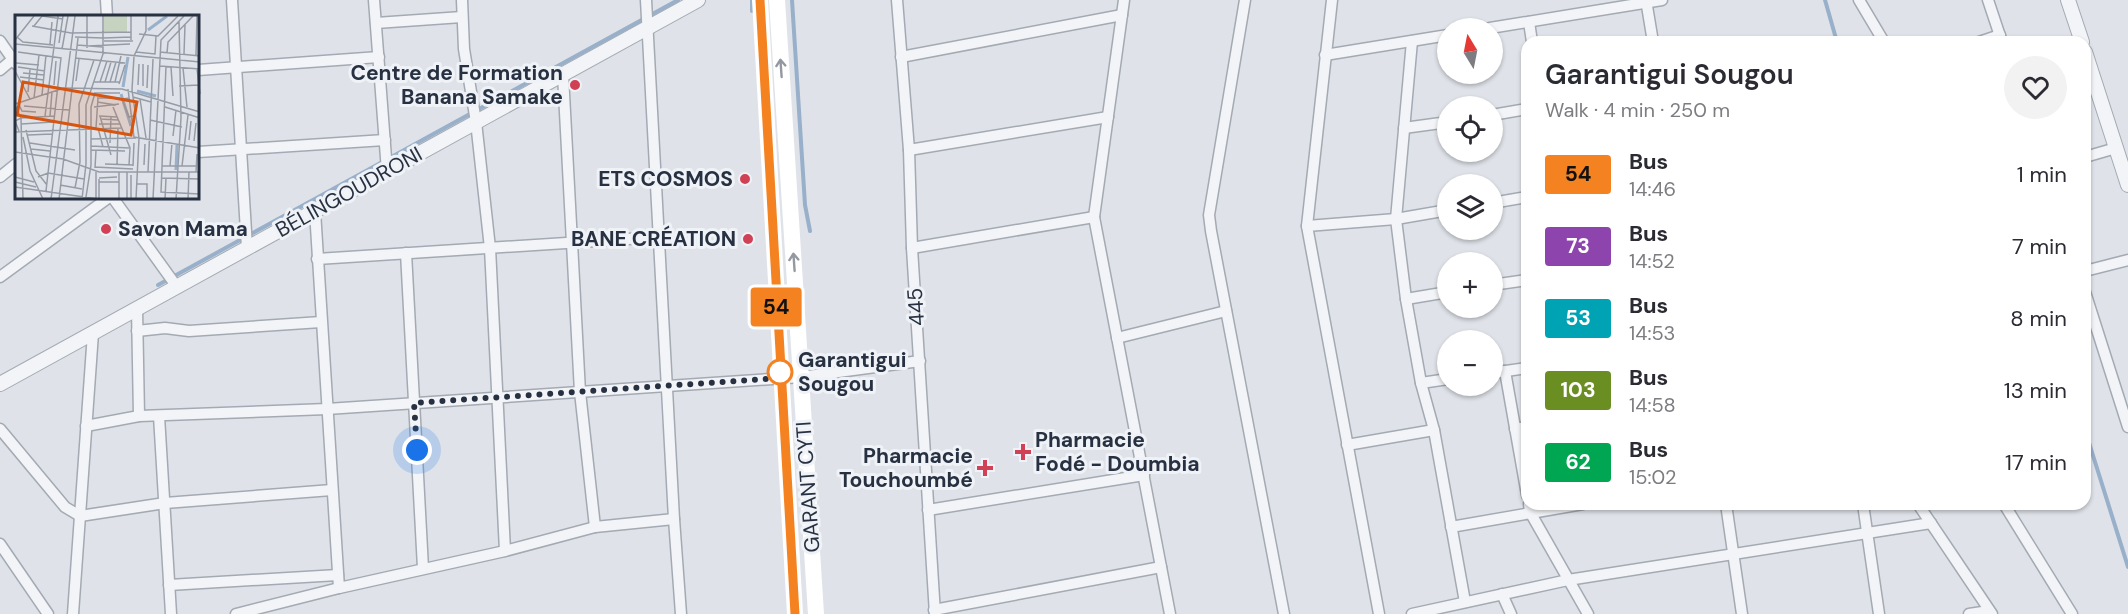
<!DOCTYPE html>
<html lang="en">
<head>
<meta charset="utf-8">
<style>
	:root { --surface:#fff; --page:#f2f2f3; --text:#2b2b33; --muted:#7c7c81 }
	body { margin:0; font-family:"DM Sans",sans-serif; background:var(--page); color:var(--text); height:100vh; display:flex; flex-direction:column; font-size:22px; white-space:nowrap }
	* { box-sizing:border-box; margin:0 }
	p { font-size:20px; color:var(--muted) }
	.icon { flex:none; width:33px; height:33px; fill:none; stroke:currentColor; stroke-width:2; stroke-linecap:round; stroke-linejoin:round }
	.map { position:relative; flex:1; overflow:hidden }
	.panel { position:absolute; left:1521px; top:36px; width:570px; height:474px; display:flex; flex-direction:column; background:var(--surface); border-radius:18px; box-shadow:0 2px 4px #0004 }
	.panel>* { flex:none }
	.badge { padding:0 12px; border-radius:4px; font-size:21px; line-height:39px }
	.needle { width:39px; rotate:350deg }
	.fabs { position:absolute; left:1437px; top:18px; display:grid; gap:12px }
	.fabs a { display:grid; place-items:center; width:66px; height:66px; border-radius:50%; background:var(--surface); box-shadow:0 2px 4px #0004; font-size:30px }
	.you { position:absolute; width:30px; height:30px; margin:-15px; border:4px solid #fff; border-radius:50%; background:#1a73e8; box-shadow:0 0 0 9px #1a73e833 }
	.map>.badge { position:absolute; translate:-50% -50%; box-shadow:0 0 0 3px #fff }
	.round { display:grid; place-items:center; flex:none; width:63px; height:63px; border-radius:32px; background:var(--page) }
	.summary { display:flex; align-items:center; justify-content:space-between; height:102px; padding:0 24px }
	h1 { font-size:28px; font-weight:600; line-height:45px }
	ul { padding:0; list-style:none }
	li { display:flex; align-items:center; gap:18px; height:72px; padding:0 24px }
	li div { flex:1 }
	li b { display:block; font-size:22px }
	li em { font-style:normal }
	li .badge { min-width:66px; font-weight:700; text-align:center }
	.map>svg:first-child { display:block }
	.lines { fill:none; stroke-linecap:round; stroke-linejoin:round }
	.stream { stroke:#99b0ca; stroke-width:4 }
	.minor-casing { stroke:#a4aab3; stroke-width:13 }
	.tertiary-casing { stroke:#a4aab3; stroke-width:16 }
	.minor { stroke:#f2f4f7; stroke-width:10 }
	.tertiary { stroke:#f2f4f7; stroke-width:14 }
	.secondary { stroke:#fff; stroke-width:16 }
	.oneway { stroke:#9498a0 }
	.line-casing { stroke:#fff; stroke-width:14 }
	.line { stroke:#f58220; stroke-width:9 }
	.walk { stroke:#283141; stroke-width:6; stroke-dasharray:0 10.8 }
	.poi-dot { fill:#d14155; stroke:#eff2f6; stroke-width:2 }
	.stop-dot { fill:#fff; stroke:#f58220; stroke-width:3 }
	.labels { text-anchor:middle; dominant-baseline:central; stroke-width:6; stroke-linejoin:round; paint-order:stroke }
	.poi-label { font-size:21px; font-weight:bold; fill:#283141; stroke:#eff2f6; text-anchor:end }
	.street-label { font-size:21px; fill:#283141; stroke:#eff2f6 }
	.stop-label { font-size:21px; font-weight:bold; fill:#283141; stroke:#eff2f6; text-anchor:start }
	.inset-river { fill:none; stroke:#99b0ca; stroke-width:3 }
	.inset-road { fill:none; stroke:#969ca6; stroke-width:1.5 }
	.view { fill:#d55511; fill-opacity:0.15; stroke:#d55511; stroke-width:3 }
	.inset-edge { fill:none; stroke:#283141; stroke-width:3 }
</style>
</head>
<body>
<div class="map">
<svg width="2128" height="614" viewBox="0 0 2128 614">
	<rect width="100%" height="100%" fill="#dfe3e9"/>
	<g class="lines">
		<g class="stream">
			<path d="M752,0v11"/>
			<path d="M792,0l13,205 5,26"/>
			<path d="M1825,0l12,42"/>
			<path d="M158,285l520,-285"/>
			<path d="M2085,430l43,137"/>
		</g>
		<defs>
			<g id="minor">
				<path d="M106,0l1,16"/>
				<path d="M232,0l15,248"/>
				<path d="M374,0l13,171"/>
				<path d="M462,0l2,49 12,73 14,126 15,303"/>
				<path d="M646,0l28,519 7,95"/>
				<path d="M897,0l12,150 3,98 23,366"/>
				<path d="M1124,0l-30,217 76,397"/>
				<path d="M1245,0l-36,215 2,16 73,383"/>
				<path d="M1332,0l-25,226 72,388"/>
				<path d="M1646,0l7,42"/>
				<path d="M1859,0l25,42"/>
				<path d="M1988,0l14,42"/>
				<path d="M1529,22l3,20"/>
				<path d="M376,23l86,-6"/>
				<path d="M1490,28l172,-28"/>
				<path d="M0,41l16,23"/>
				<path d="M1412,41l-16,178 10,80 15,84 13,47 31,172"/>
				<path d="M1979,42l21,-7"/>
				<path d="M1325,55l123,-20"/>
				<path d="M901,57l221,-42"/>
				<path d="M0,70l13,-11"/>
				<path d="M198,70l181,-13"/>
				<path d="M563,75l17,317 15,135"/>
				<path d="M1492,115l35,-6"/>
				<path d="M1404,128l44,-6"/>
				<path d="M909,150l199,-33"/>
				<path d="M198,152l187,-12"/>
				<path d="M2085,157l31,-9"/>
				<path d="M0,177l16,-13"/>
				<path d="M113,198l64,89"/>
				<path d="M1492,203l35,-6"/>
				<path d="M315,211l24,377"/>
				<path d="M1307,226l89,-7 52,-9"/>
				<path d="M912,248l182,-31"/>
				<path d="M406,253l17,315"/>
				<path d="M317,259l342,-22"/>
				<path d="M2085,271l43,-11"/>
				<path d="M0,277l108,-79"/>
				<path d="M1492,285l35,-5"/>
				<path d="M2085,292l43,135"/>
				<path d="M1406,299l42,-7"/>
				<path d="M137,309l2,107"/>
				<path d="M137,331l28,-3 24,3 132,-9"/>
				<path d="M1117,338l109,-27"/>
				<path d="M1505,371l22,124"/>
				<path d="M1492,373l35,-5"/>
				<path d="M1421,383l27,-4"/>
				<path d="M159,416l12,198"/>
				<path d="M86,426l53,-10 188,-7 474,-32 119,-16"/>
				<path d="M0,429l65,78 15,9 85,-13 167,-13"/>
				<path d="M1515,429l12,-2"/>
				<path d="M1347,445l87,-15"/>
				<path d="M1529,504l1,8 58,102"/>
				<path d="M1726,504l16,110"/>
				<path d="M1863,504l16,110"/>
				<path d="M1918,504l74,110"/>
				<path d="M2004,504l68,110"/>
				<path d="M928,510l216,-35"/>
				<path d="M1451,527l132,-23"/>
				<path d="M0,544l48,70"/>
				<path d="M169,585l169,-10"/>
				<path d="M1502,594l9,20"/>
				<path d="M934,610l227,-43"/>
				<path d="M73,614l20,-281"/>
				<path d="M236,614l103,-26 166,-37 90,-24 79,-8"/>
				<path d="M1412,614l156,-34 363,-57"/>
				<path d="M1969,614l20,-3"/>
			</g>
			<g id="tertiary">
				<path d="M2068,0l14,42"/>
				<path d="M2085,52l43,133"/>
				<path d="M0,384l698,-384"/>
			</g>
		</defs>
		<use href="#minor" class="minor-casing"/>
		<use href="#tertiary" class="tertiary-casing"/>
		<use href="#minor" class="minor"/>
		<use href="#tertiary" class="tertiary"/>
		<g class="secondary">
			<path d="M760,0l35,614"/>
			<path d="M777,0l39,614"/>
		</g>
	</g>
	<defs><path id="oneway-shaft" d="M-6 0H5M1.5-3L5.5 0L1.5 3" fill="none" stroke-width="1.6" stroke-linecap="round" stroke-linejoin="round" transform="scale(1.5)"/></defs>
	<g class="oneway">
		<use href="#oneway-shaft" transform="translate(781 68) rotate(-94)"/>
		<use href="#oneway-shaft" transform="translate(794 262) rotate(-94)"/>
	</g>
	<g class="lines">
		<defs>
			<path id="line" d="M760,0l35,614"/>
		</defs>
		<use href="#line" class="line-casing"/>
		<use href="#line" class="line"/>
		<path class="walk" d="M417,450l-3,-47 366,-25v-6"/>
	</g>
	<g class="poi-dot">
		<circle cx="575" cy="85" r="6"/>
		<circle cx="745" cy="179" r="6"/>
		<circle cx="106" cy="229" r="6"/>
		<circle cx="748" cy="239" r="6"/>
		<path d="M1020 443h6v6h6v6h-6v6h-6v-6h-6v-6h6z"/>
		<path d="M982 459h6v6h6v6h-6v6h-6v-6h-6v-6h6z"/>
	</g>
	<circle class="stop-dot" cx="780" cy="372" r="12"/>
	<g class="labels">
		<g class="poi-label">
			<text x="563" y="73">Centre de Formation<tspan x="563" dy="24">Banana Samake</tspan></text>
			<text x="733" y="179">ETS COSMOS</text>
			<text x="118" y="229" text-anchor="start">Savon Mama</text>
			<text x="736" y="239">BANE CRÉATION</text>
			<text x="1035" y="440" text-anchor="start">Pharmacie<tspan x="1035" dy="24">Fodé - Doumbia</tspan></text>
			<text x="973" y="456">Pharmacie<tspan x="973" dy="24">Touchoumbé</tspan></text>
		</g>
		<g class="street-label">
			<text transform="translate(349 192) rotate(-29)">BÉLINGOUDRONI</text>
			<text transform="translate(916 307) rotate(-94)">445</text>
			<text transform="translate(808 487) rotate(-94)">GARANT CYTI</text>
		</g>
		<g class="stop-label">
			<text x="798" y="360">Garantigui<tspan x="798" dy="24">Sougou</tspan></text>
		</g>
	</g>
	<g transform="translate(15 15)">
		<rect width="184" height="184" fill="#dfe3e9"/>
		<path d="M89,1h23v16h-23z" fill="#c5d3c0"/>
		<path class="inset-river" d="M133,15l19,-14M108,72l5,-30M122,76l19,5M106,79l10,32M161,155l1,-25"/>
		<path class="inset-road" d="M72,1v32M116,1v24M17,11l39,7 60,-1M19,11l8,-10 21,3M124,19l19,2 20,-20M2,22l6,5 30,3M60,22l28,1M88,23l28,-1M0,25l19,-24M89,26h29M44,28l4,-27M0,29l185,18M35,29l2,-22M62,30l26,2M73,31l42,-2M47,34l6,-33M3,37l43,6 -15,133M121,37l19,2 1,-18M145,37l40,4M152,38l1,-11 25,-26M169,39l1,-29M181,40l1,-39M60,43l50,5M1,48l23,2M145,51l40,3M151,51l-5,126 39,2M3,52l27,4M156,52l2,29M168,53l4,39M182,54l3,25M0,56l15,28M8,58l21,2M5,62l24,3M61,66l3,-22M79,67h25M85,67l7,-21M90,67l6,-20M95,67l6,-20M100,67l6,-26M104,69l6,-19M39,70l2,-24M123,70l1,-21M128,71v-22M164,71l20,-1M132,73l1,-23M113,74l6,48 66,11M13,77l2,-23M79,78h26M27,80l4,-40M118,82l18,5M19,83l5,-43M82,83h23M114,83l-7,1 7,18 4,-1M125,84l6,39M82,87l19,3M3,88l4,8 14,1M0,89l49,-16 58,1 78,23M0,90l6,13 2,81M9,91l45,4M79,92l25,-3M98,92l17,41 -1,17M150,92l35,11M30,101l13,-100M35,101l2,-24M84,101l18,1M85,101l11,39M85,104l18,1M135,105l32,7M6,109l32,-2M84,109h21M81,113l2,-30M83,113l5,19M11,115l10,41 11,14M4,116l-4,-10 6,-3 33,-2M0,117l106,-4M13,120l24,-1M158,121l3,-26M8,122l7,34 13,28M76,124l45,-1M174,125l2,-19M179,126l2,-18M15,128l45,7M95,128l1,-27M76,131l38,2M16,134l19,2M76,135l34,1M0,137l48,7 36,13h101M90,149l28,1M102,150l1,-37M129,150l1,-21M118,151l1,-23M147,151h34M155,151l2,-23M167,151l6,-51M80,152l38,2M80,153l1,-18M104,157v27M133,157l5,-113M181,157l1,-18M0,162l19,5M23,162l10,-4 36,6M84,163l18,-1M146,163l39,1M84,164v20M0,167l21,5M84,167h20M121,169h11v14M45,170l22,4M0,172l83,12M60,173l5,-26 -1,-58 15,-44M71,182l5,-32v-58l4,-14M81,183v-26M36,184l24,-183M44,184l19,-161M67,184l4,-35v-59l17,-51v-38M88,184h59M112,184v-27M116,184v-24M121,184l3,-61 -7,-48 2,-34 12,-25v-15M138,184l8,-159 23,-24M150,184l1,-21M161,184l5,-81 -2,-96M173,184l1,-27"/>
		<path class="view" d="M8,67l114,20 -6,33 -114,-20z"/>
		<rect width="184" height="184" class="inset-edge"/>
	</g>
</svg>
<div class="fabs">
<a><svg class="needle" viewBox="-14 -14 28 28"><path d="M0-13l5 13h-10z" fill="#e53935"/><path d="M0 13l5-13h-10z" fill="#7c7c81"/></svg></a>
<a><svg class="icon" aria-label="locate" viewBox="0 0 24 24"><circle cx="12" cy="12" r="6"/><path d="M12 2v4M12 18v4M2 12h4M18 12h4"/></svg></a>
<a><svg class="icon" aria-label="layers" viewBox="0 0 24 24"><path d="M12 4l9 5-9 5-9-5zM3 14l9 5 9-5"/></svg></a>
<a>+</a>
<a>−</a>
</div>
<div class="you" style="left:417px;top:450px"></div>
<b class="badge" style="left:776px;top:307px;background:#f58220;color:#111">54</b>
<section class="panel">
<div class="summary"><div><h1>Garantigui Sougou</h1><p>Walk · 4 min · 250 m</p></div><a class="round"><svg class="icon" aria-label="heart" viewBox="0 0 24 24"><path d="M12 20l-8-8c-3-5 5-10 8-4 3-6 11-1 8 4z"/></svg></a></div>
<ul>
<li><span class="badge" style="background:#f58220;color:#111">54</span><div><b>Bus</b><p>14:46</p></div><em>1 min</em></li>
<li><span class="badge" style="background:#8e44ad;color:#fff">73</span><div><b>Bus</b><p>14:52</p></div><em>7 min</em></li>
<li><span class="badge" style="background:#00a3b4;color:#fff">53</span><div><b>Bus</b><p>14:53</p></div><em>8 min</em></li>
<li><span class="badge" style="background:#6b8e23;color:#fff">103</span><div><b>Bus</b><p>14:58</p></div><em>13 min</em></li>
<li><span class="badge" style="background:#00a651;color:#fff">62</span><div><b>Bus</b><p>15:02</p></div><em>17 min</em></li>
</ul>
</section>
</div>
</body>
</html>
